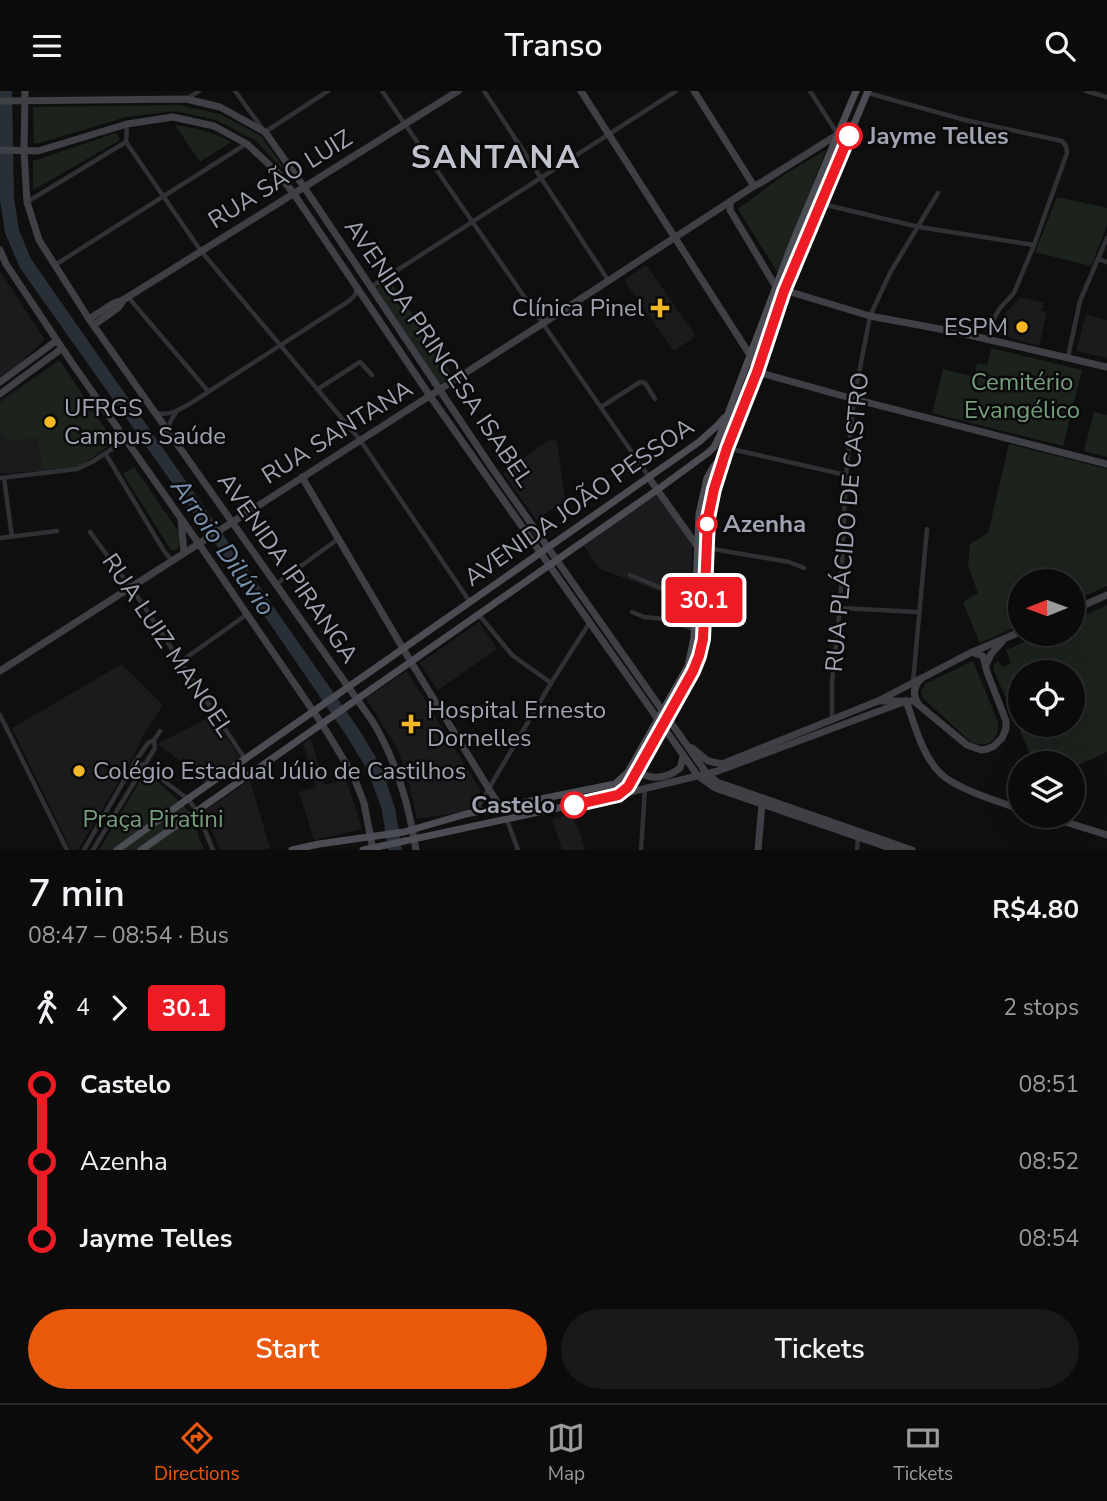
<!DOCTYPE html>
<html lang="en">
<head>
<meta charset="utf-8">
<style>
	:root { --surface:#0b0b0c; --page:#19191a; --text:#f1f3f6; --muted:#9a9b9d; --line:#2b2b2d; --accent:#ea580c }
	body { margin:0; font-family:"Nunito Sans",sans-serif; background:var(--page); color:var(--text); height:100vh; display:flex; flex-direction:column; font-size:26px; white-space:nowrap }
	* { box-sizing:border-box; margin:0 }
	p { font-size:23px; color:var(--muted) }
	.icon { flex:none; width:38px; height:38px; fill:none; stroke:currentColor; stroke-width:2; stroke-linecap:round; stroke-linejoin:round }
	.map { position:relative; height:759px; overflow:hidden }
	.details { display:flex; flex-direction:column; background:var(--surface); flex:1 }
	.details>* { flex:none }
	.badge { padding:0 14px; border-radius:5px; font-size:24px; line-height:46px }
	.needle { width:46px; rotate:269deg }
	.buttons { position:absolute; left:1008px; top:478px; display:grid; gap:14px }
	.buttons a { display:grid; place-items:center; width:77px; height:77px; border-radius:50%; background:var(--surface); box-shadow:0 7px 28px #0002,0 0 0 2px var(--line); font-size:35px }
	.map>.badge { position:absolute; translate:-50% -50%; box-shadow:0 0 0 4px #fff }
	.legs { display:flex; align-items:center; gap:10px; height:77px; padding:0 28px; font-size:23px }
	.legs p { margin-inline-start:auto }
	.head { display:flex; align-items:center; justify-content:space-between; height:119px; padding:0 28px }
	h1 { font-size:38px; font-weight:600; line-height:52px }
	.button { display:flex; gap:14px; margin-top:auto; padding:14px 28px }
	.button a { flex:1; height:80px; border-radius:42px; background:var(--accent); color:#fff; font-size:28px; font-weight:600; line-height:80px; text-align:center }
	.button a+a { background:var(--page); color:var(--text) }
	ul { padding:0 28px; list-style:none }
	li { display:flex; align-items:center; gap:24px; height:77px; font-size:26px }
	li i { display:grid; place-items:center; width:10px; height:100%; margin:0 9px; background:currentColor }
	li i::after { content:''; width:18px; height:18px; margin:-9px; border:5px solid; border-radius:50%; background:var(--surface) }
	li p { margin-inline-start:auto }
	li:first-child i { background:linear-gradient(#0000 50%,currentColor 0) }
	li:last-child i { background:linear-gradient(currentColor 50%,#0000 0) }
	header { display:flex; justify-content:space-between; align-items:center; height:91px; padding:0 28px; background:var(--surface); font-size:32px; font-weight:600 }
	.tabs { display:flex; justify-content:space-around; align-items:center; height:98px; border-top:2px solid var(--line); background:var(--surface); font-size:19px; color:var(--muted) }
	.tabs a { display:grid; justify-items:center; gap:4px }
	.tabs .active { color:var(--accent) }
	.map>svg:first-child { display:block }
	.built { fill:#1b1b1d }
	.green { fill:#1c231d; fill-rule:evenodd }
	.water { fill:#282f36 }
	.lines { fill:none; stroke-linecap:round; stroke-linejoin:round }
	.street { stroke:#303135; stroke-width:4.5 }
	.secondary { stroke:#3e4045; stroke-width:7 }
	.primary { stroke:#4c4d54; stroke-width:7 }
	.line-1-casing { stroke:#fff; stroke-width:16 }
	.line-1 { stroke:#ed1c24; stroke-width:10 }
	.stop-1-dot { fill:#fff; stroke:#ed1c24; stroke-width:3.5 }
	.poi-dot { fill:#f2b826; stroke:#0a0a0b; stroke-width:2.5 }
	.labels { text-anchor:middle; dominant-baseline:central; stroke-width:5; stroke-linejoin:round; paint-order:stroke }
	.stop-label { font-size:24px; font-weight:bold; fill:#a0a4b2; stroke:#0a0a0b; text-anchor:start }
	.street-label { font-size:24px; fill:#a0a4b2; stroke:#0a0a0b }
	.poi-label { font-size:24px; fill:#a0a4b2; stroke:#0a0a0b; text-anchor:start }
	.park-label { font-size:24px; fill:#769d7b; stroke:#0a0a0b }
	.water-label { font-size:26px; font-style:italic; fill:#7690ae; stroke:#0a0a0b }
	.district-label { font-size:32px; font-weight:bold; letter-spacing:2px; fill:#c1c4ce; stroke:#0a0a0b }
</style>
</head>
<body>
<header><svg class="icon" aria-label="menu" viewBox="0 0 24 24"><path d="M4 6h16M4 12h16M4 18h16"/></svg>Transo<svg class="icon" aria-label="search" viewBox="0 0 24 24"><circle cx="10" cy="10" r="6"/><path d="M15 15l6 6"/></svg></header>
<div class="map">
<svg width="1107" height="759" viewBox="0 0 1107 759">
	<rect width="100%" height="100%" fill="#0f0f10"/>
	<g class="built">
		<path d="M646,174l50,71 -22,15 -50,-71z"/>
		<path d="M0,180l45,69 -28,25 -17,12z"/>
		<path d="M1020,206l24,6 -1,5 -4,2 8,2 -8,34 -42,-12 4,-15z"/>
		<path d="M1086,224l21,5v38l-31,-7z"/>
		<path d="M59,269l16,23 1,14h6l32,45 -35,26 -79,6v-73z"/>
		<path d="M549,349l8,1 8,59 -29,20 -33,-47z"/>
		<path d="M657,402l35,53 -1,57 -91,-34 -17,-24z"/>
		<path d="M479,531l18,27 -59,41 -18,-27z"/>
		<path d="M122,573l41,41 -20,30 -8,19 -57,96h-7l-59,-122z"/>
		<path d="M407,580l74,120 -12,18 -4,3 -48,7 -10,-44 -9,-25 -32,-52z"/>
		<path d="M212,625l29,43 -36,26 -17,-19 -31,-22z"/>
		<path d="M311,647l13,47 22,-6 16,50 -48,11 -15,-48 17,-5 -13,-44z"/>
		<path d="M250,689l20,68 -9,2h-41l-16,-39z"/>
		<path d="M571,723l9,20 5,16h-23l-10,-31z"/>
	</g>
	<g class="green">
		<path d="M179,14l41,9 41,22 30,42 -36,-38 -39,-20 -41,-9 -49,6 -86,26h-6l-1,-36z"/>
		<path d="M175,34c21,3 38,7 56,17l-31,20z"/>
		<path d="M116,42l4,7 -87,50v-29z"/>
		<path d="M826,59l-48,123 -40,-64 49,-36z"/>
		<path d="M1057,106l50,11v18l-16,40 -56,-14z"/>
		<path d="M389,188l64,97 -13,8 -64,-96z"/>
		<path d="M991,257l91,22 -19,76 -131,-33 11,-44 31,8 3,-14 10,2z"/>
		<path d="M60,270l54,81 -36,25 -36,2 -4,-31 -30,3 -8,-12v-26z"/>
		<path d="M1094,321l13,3v42l-23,-6z"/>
		<path d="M1009,353l98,25v117l-34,15v-20h-53v44l-40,18 -17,-41 15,-9 -10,-27 2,-22 18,-11z"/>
		<path d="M134,376l45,65v14l-3,4h-5l-48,-76z"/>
		<path d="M1107,514v147l-34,15v-4h-39l-40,-92 -1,-6 5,-3 5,5 8,-4 -5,-13 38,-16 29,-1v-12zM1020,581h53v53h-53z"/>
		<path d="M973,570l25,61c2,18 -11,27 -27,20l-48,-44 -2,-6 4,-8z"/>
		<path d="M146,680l35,32 8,9 15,38h-105z"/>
	</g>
	<path class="water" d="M0,0h12l2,107 5,32 12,29 327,469 23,38 14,42 7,42h-14l-6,-40 -14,-39 -22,-36 -130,-190 -196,-277 -15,-35 -5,-33z"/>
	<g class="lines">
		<g class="street">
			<path d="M235,0l30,41 63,-41"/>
			<path d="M382,0l267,386"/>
			<path d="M484,0l124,189"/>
			<path d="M810,0l27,42"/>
			<path d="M1086,0l21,6"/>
			<path d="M868,2l97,27 97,21 4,5 1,7 -33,92 -20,48 -14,15 -6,10 -4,22"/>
			<path d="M188,7l11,-7"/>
			<path d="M127,33l-1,18 75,109 159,189 110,162"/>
			<path d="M27,111l99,-60"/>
			<path d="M822,113l97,23 115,18"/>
			<path d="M1098,168l9,3"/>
			<path d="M55,174l191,-121"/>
			<path d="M371,196l305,-196"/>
			<path d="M128,206l80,94"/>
			<path d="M1068,266l12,-56 27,-63"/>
			<path d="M318,298l42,-27 12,13"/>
			<path d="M601,316l39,-25 5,1 10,16"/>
			<path d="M157,322c13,3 22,-3 34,-10l158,-102 6,-6 2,-7"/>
			<path d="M168,338l3,-9 6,-9"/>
			<path d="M727,357l119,27"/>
			<path d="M105,362l59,98 8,10"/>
			<path d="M0,387l77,-9 15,-7 34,-22"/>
			<path d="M4,387l8,59"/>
			<path d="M90,441l45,61 110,166"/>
			<path d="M0,447l57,-7"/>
			<path d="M707,457l82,14 15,6"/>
			<path d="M630,484l65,27"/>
			<path d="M275,494l63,-46"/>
			<path d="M840,517l79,4"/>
			<path d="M632,521l12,5 21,2 29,10"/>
			<path d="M479,524l33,40 39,28"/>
			<path d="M180,571l66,-47"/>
			<path d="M913,591l14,-153"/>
			<path d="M0,624l67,135"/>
			<path d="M832,630v-39l8,-74 6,-133 8,-76 16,-83 20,-43 48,-80"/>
			<path d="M136,669l52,39 9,12 16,39"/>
			<path d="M475,721l76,-129 39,-61"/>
			<path d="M507,729l11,30"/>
			<path d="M84,759l52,-90 12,-17 6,-3 6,-9"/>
			<path d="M93,759l62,-102 -1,-8"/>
			<path d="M641,759l4,-61"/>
			<path d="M857,759l1,-13"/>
		</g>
		<g class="secondary">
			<path d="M25,0l-1,60 3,51 12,38 50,79 284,403c24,40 36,82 43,128"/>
			<path d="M581,0l169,264 7,17 97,27 253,65"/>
			<path d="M694,0l60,95"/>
			<path d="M0,10l186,-2 34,8 45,25 39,55 188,281 215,306 10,8 195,68"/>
			<path d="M0,59l38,1 89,-27 46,-7 41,9 33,18 30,28 17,22 136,202 268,380 17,12 181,62"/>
			<path d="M730,111v8l46,77 8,3 86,26 86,16 151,35"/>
			<path d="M0,159l6,14 66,99 127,181 123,180 31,51 11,28 9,47"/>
			<path d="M89,228l25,-16 9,-3 335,-209"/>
			<path d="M94,234l24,-17 5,-7"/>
			<path d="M0,291l56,-41"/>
			<path d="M0,303l61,-45"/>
			<path d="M302,386l109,185 89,145"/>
			<path d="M649,387l48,68"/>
			<path d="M181,429l3,33"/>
			<path d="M1073,519l34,-15"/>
			<path d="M987,572l4,-9 11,-12"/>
			<path d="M0,580l545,-349 209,-136 8,-4 75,-47"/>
			<path d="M879,610h35l53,44 14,5 6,-1 7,-3 8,-8 4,-9v-8l-19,-49 -4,-16 -9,-3"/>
			<path d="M906,610c9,24 16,55 35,73 16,15 58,28 79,35"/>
			<path d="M918,612c-6,-9 -4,-17 3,-24"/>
			<path d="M692,657l16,13 14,3 156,-63 92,-48 50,-21"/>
			<path d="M638,680c12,10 30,7 42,-3l3,-11"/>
			<path d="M618,704l100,-24 188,-70"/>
			<path d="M1043,724l64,20"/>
			<path d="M758,759l4,-46"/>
		</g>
		<g class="primary">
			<path d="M117,759l65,-47 517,-361 20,-18 5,-6"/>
			<path d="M141,759l516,-360 52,-38 5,-5 6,-12 74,-196 62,-148"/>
			<path d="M292,759l27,-6 85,-12 62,-18 149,-30 13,-12 60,-106 6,-28 5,-124 8,-36 7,-12 9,-10"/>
			<path d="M363,759l255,-55 10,-8 65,-116 7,-15 3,-17 5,-121 6,-29 13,-41 30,-76 27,-82 84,-199"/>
		</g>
	</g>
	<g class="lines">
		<defs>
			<path id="line-1" d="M574,714l44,-10 10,-8 65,-116 6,-15 4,-17 5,-121 6,-29 13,-41 30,-76 27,-81 65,-155"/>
		</defs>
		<use href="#line-1" class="line-1-casing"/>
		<use href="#line-1" class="line-1"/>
	</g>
	<g class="stop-1-dot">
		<circle cx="849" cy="45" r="12"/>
		<circle cx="707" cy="433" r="9"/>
		<circle cx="574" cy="714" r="12"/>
	</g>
	<g class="poi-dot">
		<path d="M656.5 206.5h7v7h7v7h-7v7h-7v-7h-7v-7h7z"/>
		<circle cx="1022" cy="236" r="7"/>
		<circle cx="50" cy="331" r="7"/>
		<path d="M407.5 622.5h7v7h7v7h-7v7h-7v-7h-7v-7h7z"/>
		<circle cx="79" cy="680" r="7"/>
	</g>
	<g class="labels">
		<g class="stop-label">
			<text x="868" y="45">Jayme Telles</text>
			<text x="723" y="433">Azenha</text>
			<text x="555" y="714" text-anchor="end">Castelo</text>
		</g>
		<g class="street-label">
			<text transform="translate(280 88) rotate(-32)">RUA SÃO LUIZ</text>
			<text transform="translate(439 262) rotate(56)">AVENIDA PRINCESA ISABEL</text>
			<text transform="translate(337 341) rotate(-32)">RUA SANTANA</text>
			<text transform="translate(579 411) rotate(-35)">AVENIDA JOÃO PESSOA</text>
			<text transform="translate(847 431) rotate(-85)">RUA PLÁCIDO DE CASTRO</text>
			<text transform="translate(288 477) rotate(55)">AVENIDA IPIRANGA</text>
			<text transform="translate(168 554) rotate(56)">RUA LUIZ MANOEL</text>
		</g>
		<g class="poi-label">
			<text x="644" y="217" text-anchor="end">Clínica Pinel</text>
			<text x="1008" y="236" text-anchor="end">ESPM</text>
			<text x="64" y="317">UFRGS<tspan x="64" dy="28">Campus Saúde</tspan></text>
			<text x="427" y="619">Hospital Ernesto<tspan x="427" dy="28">Dornelles</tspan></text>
			<text x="93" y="680">Colégio Estadual Júlio de Castilhos</text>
		</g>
		<g class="park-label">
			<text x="1022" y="291">Cemitério<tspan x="1022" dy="28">Evangélico</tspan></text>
			<text x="153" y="728">Praça Piratini</text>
		</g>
		<g class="water-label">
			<text transform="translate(223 456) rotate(55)">Arroio Dilúvio</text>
		</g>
		<g class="district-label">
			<text x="496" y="66">SANTANA</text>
		</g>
	</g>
</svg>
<div class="buttons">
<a><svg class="needle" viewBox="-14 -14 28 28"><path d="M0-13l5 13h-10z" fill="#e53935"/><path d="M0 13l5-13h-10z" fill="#9a9b9d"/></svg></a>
<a><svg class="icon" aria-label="locate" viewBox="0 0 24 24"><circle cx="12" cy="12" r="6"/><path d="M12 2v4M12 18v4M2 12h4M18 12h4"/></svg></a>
<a><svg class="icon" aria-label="layers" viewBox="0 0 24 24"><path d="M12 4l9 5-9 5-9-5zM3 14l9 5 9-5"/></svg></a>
</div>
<b class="badge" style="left:704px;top:509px;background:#ed1c24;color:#fff">30.1</b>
</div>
<section class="details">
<div class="head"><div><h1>7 min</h1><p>08:47 – 08:54 · Bus</p></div><b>R$4.80</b></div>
<div class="legs"><svg class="icon" aria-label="walk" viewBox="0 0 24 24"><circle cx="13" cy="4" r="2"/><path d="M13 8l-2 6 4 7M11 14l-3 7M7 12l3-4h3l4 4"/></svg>4<svg class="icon" aria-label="forward" viewBox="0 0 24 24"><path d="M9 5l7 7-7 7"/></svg><b class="badge" style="background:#ed1c24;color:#fff">30.1</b><p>2 stops</p></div>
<ul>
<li><i style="color:#ed1c24"></i><b>Castelo</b><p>08:51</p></li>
<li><i style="color:#ed1c24"></i><span>Azenha</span><p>08:52</p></li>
<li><i style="color:#ed1c24"></i><b>Jayme Telles</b><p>08:54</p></li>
</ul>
<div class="button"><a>Start</a><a>Tickets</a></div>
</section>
<nav class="tabs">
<a class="active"><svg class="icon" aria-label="directions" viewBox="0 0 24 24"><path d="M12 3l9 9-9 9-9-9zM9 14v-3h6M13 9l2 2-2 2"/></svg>Directions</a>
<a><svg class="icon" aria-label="map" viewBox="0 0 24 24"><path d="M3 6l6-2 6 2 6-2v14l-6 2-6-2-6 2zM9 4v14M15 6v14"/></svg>Map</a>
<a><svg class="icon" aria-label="tickets" viewBox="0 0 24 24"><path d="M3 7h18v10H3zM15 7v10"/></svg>Tickets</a>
</nav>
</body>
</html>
